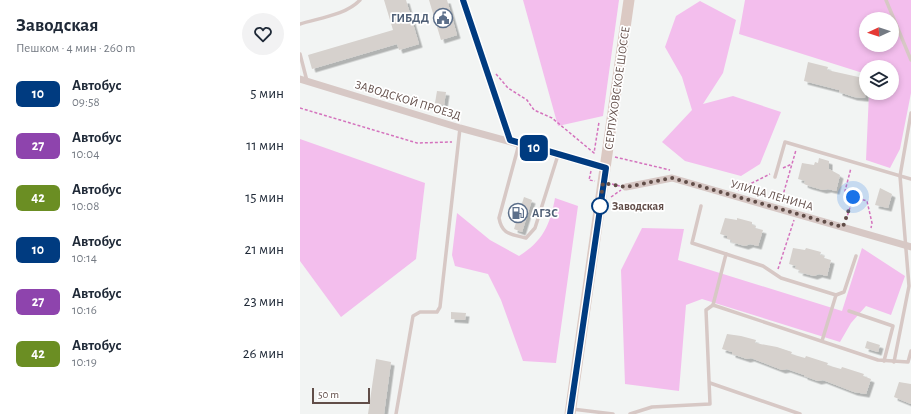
<!DOCTYPE html>
<html lang="ru">
<head>
<meta charset="utf-8">
<style>
	:root { --surface:#fff; --page:#f2f2f3; --text:#1f2937; --muted:#747a83 }
	body { margin:0; font-family:"Alegreya Sans",sans-serif; background:var(--page); color:var(--text); height:100vh; display:flex; flex-direction:column; font-size:15px; white-space:nowrap }
	* { box-sizing:border-box; margin:0 }
	p { font-size:13px; color:var(--muted) }
	.icon { flex:none; width:22px; height:22px; fill:none; stroke:currentColor; stroke-width:2; stroke-linecap:round; stroke-linejoin:round }
	.map { position:relative; flex:1; overflow:hidden }
	.drawer { display:flex; flex-direction:column; background:var(--surface); width:300px }
	.drawer>* { flex:none }
	.badge { padding:0 8px; border-radius:6px; font-size:14px; line-height:26px }
	.needle { width:26px; rotate:267deg }
	.tools { position:absolute; left:559px; top:12px; display:grid; gap:8px }
	.tools a { display:grid; place-items:center; width:40px; height:40px; border-radius:50%; background:var(--surface); box-shadow:0 2px 6px #0003; font-size:20px }
	.scale { position:absolute; left:12px; bottom:10px; width:58px; box-sizing:border-box; padding-left:4px; border:2px solid #614d48; border-top:0; font-size:11px; line-height:14px; white-space:nowrap; color:#614d48; -webkit-text-stroke:3px #fff; paint-order:stroke }
	.you { position:absolute; width:20px; height:20px; margin:-10px; border:3px solid #fff; border-radius:50%; background:#1a73e8; box-shadow:0 0 0 6px #1a73e833 }
	.map>.badge { position:absolute; translate:-50% -50%; box-shadow:0 0 0 2px #fff }
	.round { display:grid; place-items:center; flex:none; width:42px; height:42px; border-radius:21px; background:var(--page) }
	.overview { display:flex; align-items:center; justify-content:space-between; height:68px; padding:0 16px }
	h1 { font-size:19px; font-weight:700; line-height:30px }
	ul { padding:0; list-style:none }
	li { display:flex; align-items:center; gap:12px; height:52px; padding:0 16px }
	li div { flex:1 }
	li b { display:block; font-size:15px }
	li em { font-style:normal }
	li .badge { min-width:44px; font-weight:700; text-align:center }
	main { display:flex; flex:1; min-height:0 }
	.map>svg:first-child { display:block }
	.green { fill:#f3beed; fill-rule:evenodd }
	.building { fill:#d6d1cd; filter:url(#shadow) }
	.lines { fill:none; stroke-linecap:round; stroke-linejoin:round }
	.path { stroke:#d473bd; stroke-width:1.5; stroke-dasharray:3 2; stroke-linecap:butt }
	.lane { stroke:#d7c8c5; stroke-width:3.5 }
	.street { stroke:#d7c8c5; stroke-width:7 }
	.secondary { stroke:#dbc9c3; stroke-width:11 }
	.line-casing { stroke:#fff; stroke-width:9 }
	.line { stroke:#003b80; stroke-width:6 }
	.walk { stroke:#614d48; stroke-width:4; stroke-dasharray:0 7.2 }
	.stop-dot { fill:#fff; stroke:#003b80; stroke-width:2 }
	.labels { text-anchor:middle; dominant-baseline:central; stroke-width:3.5; stroke-linejoin:round; paint-order:stroke }
	.service-label { font-size:12px; font-weight:bold; fill:#4e5e75; stroke:#fff; text-anchor:end }
	.street-label { font-size:12px; fill:#614d48; stroke:#fff }
	.stop-label { font-size:12px; font-weight:bold; fill:#614d48; stroke:#fff; text-anchor:start }
</style>
</head>
<body>
<main>
<section class="drawer">
<div class="overview"><div><h1>Заводская</h1><p>Пешком · 4 мин · 260 m</p></div><a class="round"><svg class="icon" aria-label="heart" viewBox="0 0 24 24"><path d="M12 20l-8-8c-3-5 5-10 8-4 3-6 11-1 8 4z"/></svg></a></div>
<ul>
<li><span class="badge" style="background:#003b80;color:#fff">10</span><div><b>Автобус</b><p>09:58</p></div><em>5 мин</em></li>
<li><span class="badge" style="background:#8e44ad;color:#fff">27</span><div><b>Автобус</b><p>10:04</p></div><em>11 мин</em></li>
<li><span class="badge" style="background:#6b8e23;color:#fff">42</span><div><b>Автобус</b><p>10:08</p></div><em>15 мин</em></li>
<li><span class="badge" style="background:#003b80;color:#fff">10</span><div><b>Автобус</b><p>10:14</p></div><em>21 мин</em></li>
<li><span class="badge" style="background:#8e44ad;color:#fff">27</span><div><b>Автобус</b><p>10:16</p></div><em>23 мин</em></li>
<li><span class="badge" style="background:#6b8e23;color:#fff">42</span><div><b>Автобус</b><p>10:19</p></div><em>26 мин</em></li>
</ul>
</section>
<div class="map">
<svg width="611" height="414" viewBox="0 0 611 414">
	<defs>
		<filter id="shadow"><feDropShadow dx="3.5" dy="3.5" stdDeviation="0" flood-color="#0004"/></filter>
	</defs>
	<rect width="100%" height="100%" fill="#f2f4f3"/>
	<g class="green">
		<path d="M223,0h96l-16,116 -45,10z"/>
		<path d="M445,0h166v93l-11,56 -10,19 -24,-8 3,-67h23v-26h-26v7l-127,-40zM566,19h26v26h-26z"/>
		<path d="M400,1l36,19 -13,53 -20,31 30,-8 48,16 -21,52 -19,12 -56,-15 -23,-19 30,-32 -10,-33 -17,-30 11,-31z"/>
		<path d="M0,139l125,44 -9,76 -75,58 -41,-56z"/>
		<path d="M255,198l23,8 -22,157 -33,-2 -22,-61 -13,-26 -33,-8 -3,-11 5,-42 33,27 29,16c24,-15 31,-31 36,-58z"/>
		<path d="M342,228l42,1 -6,31 164,51 20,-63 43,28 -14,39 -25,-9 -15,17 -11,19 -138,-43 -16,6 -7,86 -54,-7 -4,-114z"/>
	</g>
	<g class="building">
		<path d="M84,0h22l13,44 -20,6 -2,-6 -85,25 -4,-14 85,-25z"/>
		<path d="M129,0h18l10,35 -16,5z"/>
		<path d="M508,62l20,5 -1,3 36,8 -1,3 4,1 -1,16 -11,-1 -15,-5v-2l-35,-9z"/>
		<path d="M137,91l9,1 -2,13 -9,-2z"/>
		<path d="M519,158l10,3v8l11,6 -4,16 -8,-2 -5,1 -14,-4 -5,-2 1,-3 -7,-2 4,-16 12,2 1,-3 3,1z"/>
		<path d="M580,188l12,6 -4,14 -13,-3z"/>
		<path d="M224,197l8,3 -10,32 -8,-3z"/>
		<path d="M425,218l12,2v-2l15,4v3l4,1 -1,2 8,2 -5,16 -8,-2 -5,2 -14,-4 1,-2 -5,-1v-3l-7,-2z"/>
		<path d="M493,248l12,2 1,-2 15,4 -1,3 4,1v2l7,2 -4,16 -8,-2 -5,2 -15,-4 1,-2 -5,-1 1,-3 -7,-2z"/>
		<path d="M151,312l15,1 -1,7 -14,-1z"/>
		<path d="M427,334l14,2 15,4 -1,3 22,4 15,5 -1,2 14,4 1,-2 22,7 -1,2 14,4 1,-2 22,7 -1,2 8,3 -5,15 -12,-2 -31,-12 -5,1 -14,-5v-1l-17,-6 -5,1 -31,-12 -4,1 -15,-5v-2l-10,-3z"/>
		<path d="M567,341l13,4 -2,7 -13,-4z"/>
		<path d="M76,359l15,3 -7,52h-16z"/>
		<path d="M599,382l12,2v20l-17,-7z"/>
	</g>
	<g class="lines">
		<g class="path">
			<path d="M196,74l12,14 19,12 7,10 18,8 42,35 5,-31"/>
			<path d="M0,108l117,35 35,-1"/>
			<path d="M315,157l55,13"/>
			<path d="M483,168l9,-4"/>
			<path d="M291,171l-2,9 6,1"/>
			<path d="M312,184l8,2"/>
			<path d="M438,190l32,-16"/>
			<path d="M311,197l10,-7"/>
			<path d="M553,197l14,4 5,22 -1,5"/>
			<path d="M481,202l15,-52"/>
			<path d="M546,220l8,-25 -9,-4 6,-23"/>
			<path d="M478,269l16,-49"/>
		</g>
		<g class="lane">
			<path d="M586,0l25,60"/>
			<path d="M0,24c19,-6 46,-9 60,-24"/>
			<path d="M0,54l7,27"/>
			<path d="M219,144l-20,74c3,17 12,16 27,20l9,-10 23,-73"/>
			<path d="M475,177l10,-35 126,37"/>
			<path d="M401,206l-9,37 34,11"/>
			<path d="M536,295l8,-3 12,-36"/>
			<path d="M413,305l13,-51 37,12 18,12 55,17 -14,46"/>
			<path d="M549,311l44,15 -9,35"/>
			<path d="M594,362l15,-76 -9,-110 11,-63"/>
			<path d="M410,383l90,31"/>
			<path d="M272,409l41,5"/>
			<path d="M96,414l17,-98 7,-4h17l3,-5 20,-179"/>
			<path d="M330,414l22,-7 58,-3 -4,-94 7,-5 165,55 30,2 3,-11"/>
		</g>
		<g class="street">
			<path d="M163,0l47,141"/>
			<path d="M0,79l160,49 146,40"/>
			<path d="M326,187l46,-9 239,69"/>
		</g>
		<path class="secondary" d="M270,414l59,-414"/>
	</g>
	<g class="lines">
		<defs>
			<path id="line" d="M163,0l47,140 96,28 -36,246"/>
		</defs>
		<use href="#line" class="line-casing"/>
		<use href="#line" class="line"/>
		<path class="walk" d="M300,206l3,-23 23,4 46,-9 171,49 10,-30"/>
	</g>
	<defs>
		<symbol id="civic-ring" viewBox="-11 -11 22 22"><circle r="9.5" fill="#fff" stroke="#5c6f8a" stroke-width="1.5"/><path d="M-.6-6.5H3V-4.5H.6V-3L4-1V1h2V6H-6V1h2V-1L-.6-3ZM-1.2 2.5V6h2.4V2.5Z" fill="#5c6f8a"/></symbol>
		<symbol id="fuel-ring" viewBox="-11 -11 22 22"><circle r="9.5" fill="#fff" stroke="#5c6f8a" stroke-width="1.5"/><path d="M-5.5-6h7V0h2V4h1.3V-2.5L3-4.5l.8-.8L6-3V5H2.5V1h-1V6h-7ZM-4.2-4.7v3.2H.2V-4.7Z" fill="#5c6f8a"/></symbol>
	</defs>
	<g fill-rule="evenodd">
		<use href="#civic-ring" x="132" y="7" width="22" height="22"/>
		<use href="#fuel-ring" x="207" y="202" width="22" height="22"/>
	</g>
	<circle class="stop-dot" cx="300" cy="206" r="8"/>
	<g class="labels">
		<g class="service-label">
			<text x="129" y="18">ГИБДД</text>
			<text x="232" y="213" text-anchor="start">АГЗС</text>
		</g>
		<g class="street-label">
			<text transform="translate(317 88) rotate(-82)">СЕРПУХОВСКОЕ ШОССЕ</text>
			<text transform="translate(108 100) rotate(17)">ЗАВОДСКОЙ ПРОЕЗД</text>
			<text transform="translate(472 195) rotate(16)">УЛИЦА ЛЕНИНА</text>
		</g>
		<g class="stop-label">
			<text x="312" y="206">Заводская</text>
		</g>
	</g>
</svg>
<div class="tools">
<a><svg class="needle" viewBox="-14 -14 28 28"><path d="M0-13l5 13h-10z" fill="#e53935"/><path d="M0 13l5-13h-10z" fill="#747a83"/></svg></a>
<a><svg class="icon" aria-label="layers" viewBox="0 0 24 24"><path d="M12 4l9 5-9 5-9-5zM3 14l9 5 9-5"/></svg></a>
</div>
<div class="scale">50 m</div>
<div class="you" style="left:553px;top:197px"></div>
<b class="badge" style="left:234px;top:148px;background:#003b80;color:#fff">10</b>
</div>
</main>
</body>
</html>
